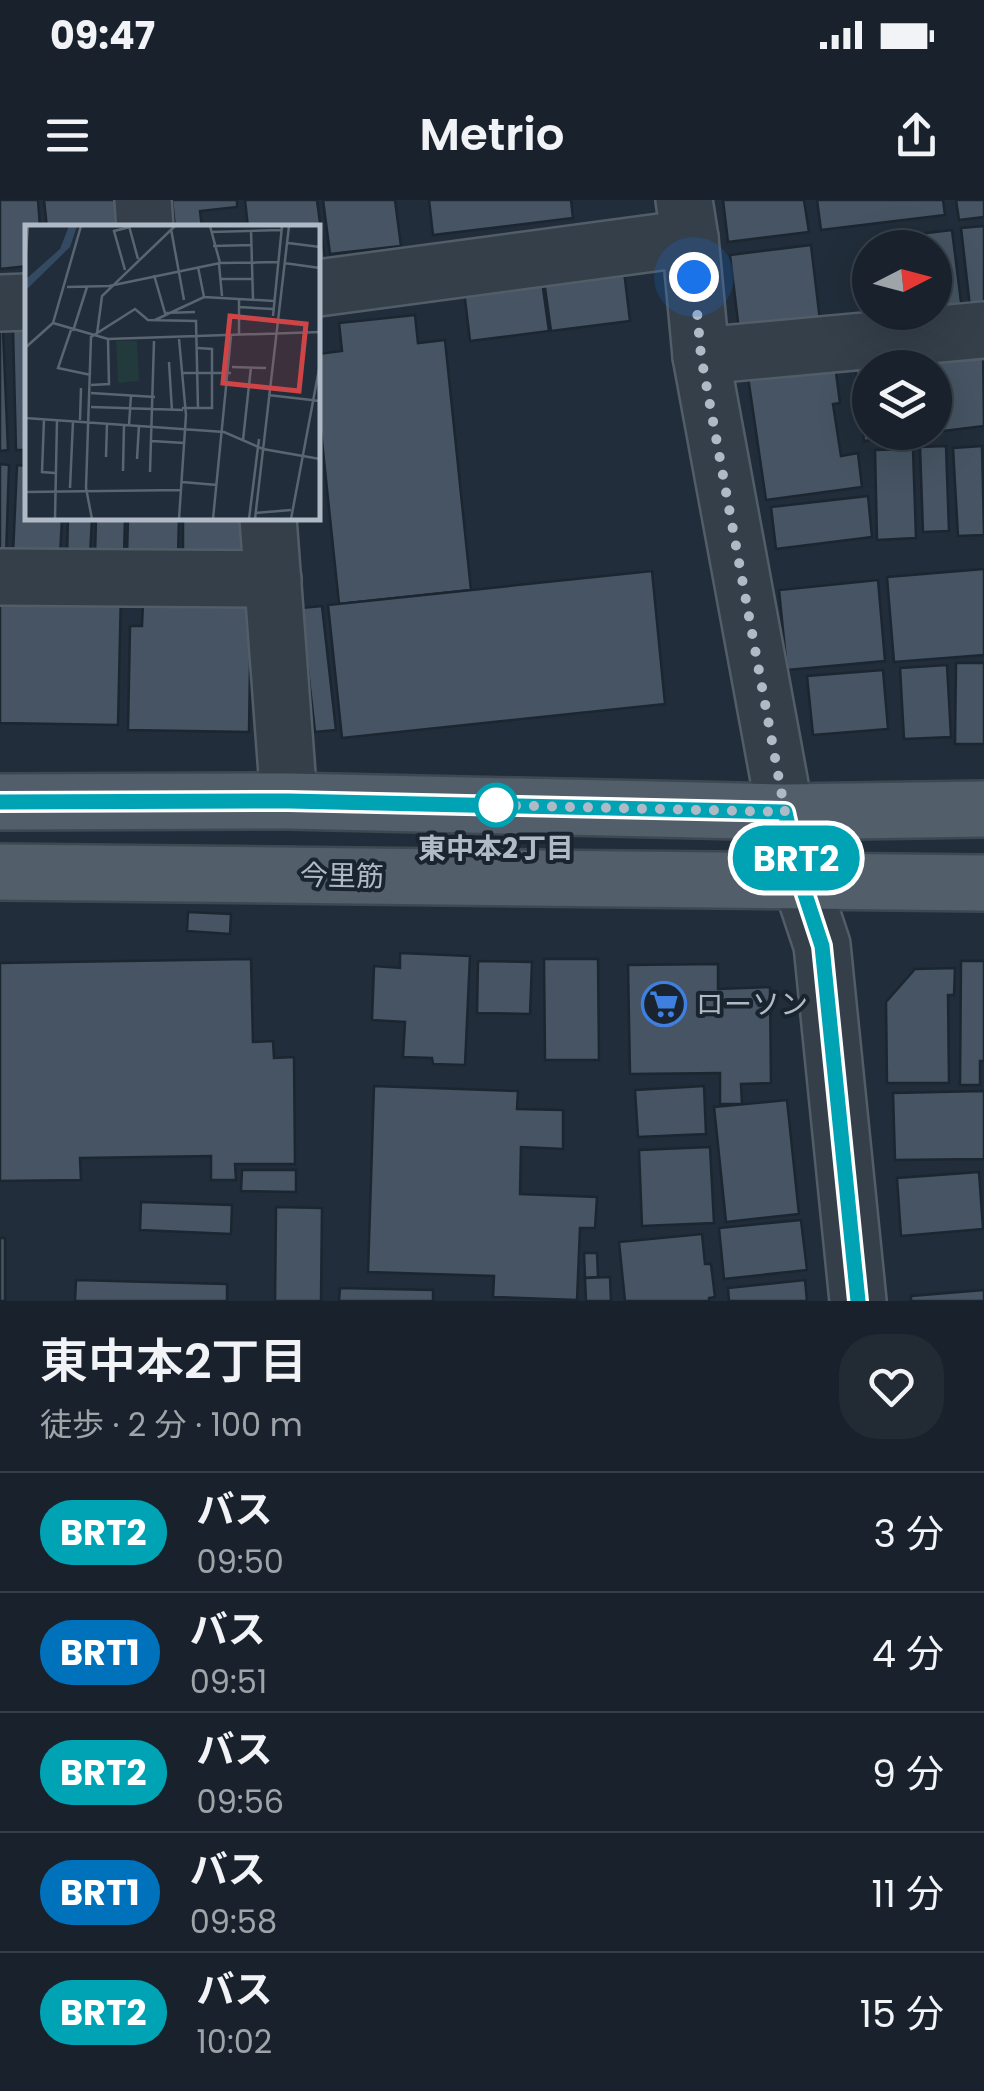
<!DOCTYPE html>
<html lang="ja">
<head>
<meta charset="utf-8">
<style>
	:root { --surface:#19222c; --page:#222a34; --text:#f1f3f6; --muted:#9fa4a9; --line:#373f48 }
	body { margin:0; font-family:Poppins,"Noto Sans JP",sans-serif; background:var(--page); color:var(--text); height:100vh; display:flex; flex-direction:column; font-size:38px; white-space:nowrap }
	* { box-sizing:border-box; margin:0 }
	p { font-size:32px; color:var(--muted) }
	.icon { flex:none; width:55px; height:55px; fill:none; stroke:currentColor; stroke-width:2; stroke-linecap:round; stroke-linejoin:round }
	.map { position:relative; height:1101px; overflow:hidden }
	.details { display:flex; flex-direction:column; background:var(--surface); flex:1 }
	.details>* { flex:none }
	.badge { padding:0 20px; border-radius:32px; font-size:35px; line-height:65px }
	.needle { width:65px; rotate:84deg }
	.buttons { position:absolute; left:852px; top:30px; display:grid; gap:20px }
	.buttons a { display:grid; place-items:center; width:100px; height:100px; border-radius:50%; background:var(--surface); box-shadow:0 10px 40px #0002,0 0 0 2px var(--line); font-size:50px }
	.you { position:absolute; width:50px; height:50px; margin:-25px; border:8px solid #fff; border-radius:50%; background:#1a73e8; box-shadow:0 0 0 15px #1a73e833 }
	.map>.badge { position:absolute; translate:-50% -50%; box-shadow:0 0 0 5px #fff }
	.round { display:grid; place-items:center; flex:none; width:105px; height:105px; border-radius:40px; background:var(--page) }
	.headline { display:flex; align-items:center; justify-content:space-between; height:170px; padding:0 40px }
	h1 { font-size:48px; font-weight:600; line-height:75px }
	ul { padding:0; list-style:none }
	li { display:flex; align-items:center; gap:30px; height:120px; padding:0 40px; border-top:2px solid var(--line) }
	li div { flex:1 }
	li b { display:block; font-size:38px }
	li em { font-style:normal }
	li .badge { min-width:110px; font-weight:700; text-align:center }
	.status { display:flex; justify-content:space-between; align-items:center; height:70px; padding:0 50px; background:var(--surface); direction:ltr }
	.status svg { height:28px; fill:currentColor }
	header { display:flex; justify-content:space-between; align-items:center; height:130px; padding:0 40px; background:var(--surface); font-size:45px; font-weight:600 }
	.map>svg:first-child { display:block }
	.building { fill:#465463; stroke:#1c2631; stroke-width:2.5 }
	.lines { fill:none; stroke-linecap:round; stroke-linejoin:round }
	.minor-casing { stroke:#525d68; stroke-width:60 }
	.major-casing { stroke:#3e4853; stroke-width:60 }
	.minor { stroke:#343f4a; stroke-width:55 }
	.major { stroke:#525e6a; stroke-width:55 }
	.line-casing { stroke:#fff; stroke-width:22 }
	.line { stroke:#00a3b4; stroke-width:15 }
	.walk { stroke:#afbac6; stroke-width:10; stroke-dasharray:0 18 }
	.stop-dot { fill:#fff; stroke:#00a3b4; stroke-width:5 }
	.labels { text-anchor:middle; dominant-baseline:central; stroke-width:8; stroke-linejoin:round; paint-order:stroke }
	.stop-label { font-size:28px; font-weight:bold; fill:#afbac6; stroke:#1a242f }
	.street-label { font-size:28px; fill:#afbac6; stroke:#1a242f }
	.poi-label { font-size:28px; fill:#afbac6; stroke:#1a242f; text-anchor:start }
	.inset-road { fill:none; stroke:#5a6572; stroke-width:2.5 }
	.view { fill:#ce4548; fill-opacity:0.15; stroke:#ce4548; stroke-width:5 }
	.inset-edge { fill:none; stroke:#afbac6; stroke-width:5 }
</style>
</head>
<body>
<div class="status"><b>09:47</b><svg viewBox="0 0 49 12"><path d="M0 12V9h3v3zM5 12V6h3v6zM10 12V3h3v9zM15 12V0h3v12zM26 1h20v11H26zM47 4h2v5h-2z"/></svg></div>
<header><svg class="icon" aria-label="menu" viewBox="0 0 24 24"><path d="M4 6h16M4 12h16M4 18h16"/></svg>Metrio<svg class="icon" aria-label="share" viewBox="0 0 24 24"><path d="M12 15V3M7 8l5-5 5 5M5 13v7h14v-7"/></svg></header>
<div class="map">
<svg width="984" height="1101" viewBox="0 0 984 1101">
	<rect width="100%" height="100%" fill="#212d3a"/>
	<g class="building">
		<path d="M0,0h38l2,28h-12v38l-28,3z"/>
		<path d="M44,0h81l3,28h-81z"/>
		<path d="M172,0h65v7l-37,4 2,17h-27z"/>
		<path d="M245,0h72l8,60 -7,1v-33h-70z"/>
		<path d="M323,0h72l6,46 -71,8z"/>
		<path d="M429,0h142l2,18 -140,17z"/>
		<path d="M723,0h81l5,32 -81,10z"/>
		<path d="M817,0h126l2,15 -124,15z"/>
		<path d="M956,0h28v17l-25,3z"/>
		<path d="M984,26v80l-14,1 -9,-79z"/>
		<path d="M952,30l10,80 -27,2v-64h-50l-1,-10z"/>
		<path d="M811,45l10,84 -81,10 -10,-84z"/>
		<path d="M624,71l6,50 -79,10 -7,-50z"/>
		<path d="M542,81l7,50 -79,10 -6,-50z"/>
		<path d="M415,115l3,28 27,-3 26,250 -132,14 -21,-201v-49l24,-3 -3,-28z"/>
		<path d="M13,130h15v120h-12z"/>
		<path d="M0,131h3l5,119 -8,1z"/>
		<path d="M983,149l1,77 -49,6v-64h-65v64h65l-71,9 -9,-77z"/>
		<path d="M834,157l6,46 -7,1 8,52 17,-3 4,34 -96,13 -19,-130z"/>
		<path d="M946,246l3,85 -26,1 -3,-85z"/>
		<path d="M982,246l2,89 -26,1 -5,-88z"/>
		<path d="M913,249l3,89 -39,2 -2,-90z"/>
		<path d="M0,264l9,1 -3,92h-6z"/>
		<path d="M17,265l11,1v52h34l-2,39 -47,-3z"/>
		<path d="M868,296l4,41 -96,12 -5,-42z"/>
		<path d="M68,318h24l-2,39 -23,-1z"/>
		<path d="M96,318h29l-1,38 -29,-1z"/>
		<path d="M128,318h51l-1,37h-51z"/>
		<path d="M183,318h66l4,37 -70,1z"/>
		<path d="M984,369v86l-90,7 -7,-85z"/>
		<path d="M652,371l13,133 -323,34 -14,-133z"/>
		<path d="M878,380l7,81 -98,9 -8,-80z"/>
		<path d="M0,389l121,2 -3,134 -118,-2z"/>
		<path d="M143,403l108,2 -2,127 -121,-2 2,-104h12z"/>
		<path d="M322,406l14,124 -21,2 -14,-124z"/>
		<path d="M956,463h28v81h-29z"/>
		<path d="M947,465l4,72 -47,2 -4,-71z"/>
		<path d="M883,470l5,59 -75,6 -6,-59z"/>
		<path d="M188,712l43,2 -1,20 -43,-3z"/>
		<path d="M400,753l70,3 -5,109 -32,-1 -1,-6 -29,-1 2,-35 -33,-2 2,-54 26,2z"/>
		<path d="M251,759l2,83 20,-1 1,17 20,-1 1,107h-60l1,16h-25v-24l-131,2 1,22 -81,1v-218z"/>
		<path d="M544,759h54l1,101h-54z"/>
		<path d="M478,761l54,1 -2,52 -53,-1z"/>
		<path d="M961,761h23v100h-4v24h-20z"/>
		<path d="M718,764v25l52,-2 1,96 -30,1 1,20h-22v-31l-90,1 -2,-109z"/>
		<path d="M955,768l-1,27h-6l1,88h-62l-1,-81 29,-33z"/>
		<path d="M374,886l144,5 -1,18 46,1v39l-42,-2 -1,47 77,3 -2,31h-15l-3,72 -84,-3 1,-21 -126,-4z"/>
		<path d="M704,886l2,48 -68,3 -3,-47z"/>
		<path d="M984,891v68l-89,1 -2,-67z"/>
		<path d="M787,900l12,114 -73,8 -12,-115z"/>
		<path d="M710,947l4,76 -72,3 -3,-76z"/>
		<path d="M242,970h54v22l-55,-1z"/>
		<path d="M979,972l4,57 -82,7 -4,-58z"/>
		<path d="M141,1002l91,3 -1,29 -91,-4z"/>
		<path d="M276,1007l46,1 -1,93h-46z"/>
		<path d="M801,1020l6,50 -83,9 -5,-51z"/>
		<path d="M702,1034l3,30h6l4,33 -6,1v3h-84l-6,-59z"/>
		<rect x="0" y="1038" width="5" height="63"/>
		<path d="M584,1053h13l1,24 -13,1z"/>
		<path d="M610,1077l1,24h-25l-1,-23z"/>
		<path d="M76,1080l151,4v17h-152z"/>
		<path d="M805,1080l2,21h-78l-1,-13z"/>
		<path d="M340,1088l93,2v11h-94z"/>
		<path d="M984,1090v11h-73v-5z"/>
	</g>
	<g class="lines">
		<defs>
			<g id="minor">
				<path d="M143,0l2,28"/>
				<path d="M684,0l6,38 11,118 84,456 16,70 21,63 36,356"/>
				<path d="M318,88l372,-50"/>
				<path d="M0,103l28,-1"/>
				<path d="M701,156l283,-26"/>
				<path d="M268,318l21,283"/>
				<path d="M0,377l273,2"/>
			</g>
			<g id="major">
				<path d="M0,602l289,-1 496,11 199,-3"/>
				<path d="M0,672l984,11"/>
			</g>
		</defs>
		<use href="#minor" class="minor-casing"/>
		<use href="#major" class="major-casing"/>
		<use href="#minor" class="minor"/>
		<use href="#major" class="major"/>
	</g>
	<g class="lines">
		<defs>
			<path id="line" d="M0,602l289,-1 496,11 16,70 21,64 36,355"/>
		</defs>
		<use href="#line" class="line-casing"/>
		<use href="#line" class="line"/>
		<path class="walk" d="M496,605h-8l297,7 -84,-456 -7,-79"/>
	</g>
	<defs>
		<symbol id="supermarket-ring" viewBox="-11 -11 22 22"><circle r="9.5" fill="#1a242f" stroke="#3f7fe0" stroke-width="1.5"/><path d="M-6-5.5h2.5l.6 2H6L4.5 2H-2.5L-4.4-4H-6ZM-1.5 3.2a1.3 1.3 0 1 0 .1 0ZM3 3.2a1.3 1.3 0 1 0 .1 0Z" fill="#3f7fe0"/></symbol>
	</defs>
	<g fill-rule="evenodd">
		<use href="#supermarket-ring" x="639" y="779" width="50" height="50"/>
	</g>
	<circle class="stop-dot" cx="496" cy="605" r="20"/>
	<g class="labels">
		<g class="stop-label">
			<text x="496" y="648">東中本2丁目</text>
		</g>
		<g class="street-label">
			<text transform="translate(342 676) rotate(1)">今里筋</text>
		</g>
		<g class="poi-label">
			<text x="696" y="804">ローソン</text>
		</g>
	</g>
	<g transform="translate(25 25)">
		<rect width="295" height="295" fill="#212d3a"/>
		<path d="M91,116h21l2,40 -21,2z" fill="#223a3b"/>
		<path d="M44,1h8l-7,21 -45,44v-11l35,-31z" fill="#344a62"/>
		<path class="inset-road" d="M104,1l9,33M185,1l10,37M146,4l13,71M226,5l2,69M186,7l70,-2M263,18l32,4M188,21l39,-1M259,38l36,5M194,39l3,32M0,40l3,-39M173,42l6,30M100,45l-11,-39 16,-4M129,50l11,38 30,-1M195,54h32M42,62l42,-1 111,-23 58,-1M214,82l34,2M248,91l9,-90M130,95l49,-23 70,4M28,98l28,-97M46,105l-13,38 33,7M48,106l14,-44M72,109l5,-38 73,-70M214,111v-38M0,123l28,-25 55,16 212,-7M144,137l3,49M207,142l34,1M156,148h50M66,160l18,-1 -1,-44M66,168l64,4M243,170l52,6M66,182l92,3M157,183h30v-59l-14,-1M0,193l199,14 39,17 57,10M19,194l-2,53 13,1M55,195l1,-32M104,200l2,-30M218,215l8,-73M127,216l32,2M81,232l1,-34M112,234l2,-34M98,246l1,-47M125,247l4,-131M157,257l35,3M45,263l3,-67M0,267l156,-2M230,288l36,-3M30,294l2,-99M67,294l-6,-31 5,-151 44,-28 13,11 48,1 2,87M154,294l7,-104 -7,-76M188,294l18,-183M224,294l10,-80M230,294l34,-293M266,294l29,-155"/>
		<path class="view" d="M205,91l76,8 -7,67 -76,-8z"/>
		<rect width="295" height="295" class="inset-edge"/>
	</g>
</svg>
<div class="buttons">
<a><svg class="needle" viewBox="-14 -14 28 28"><path d="M0-13l5 13h-10z" fill="#e53935"/><path d="M0 13l5-13h-10z" fill="#9fa4a9"/></svg></a>
<a><svg class="icon" aria-label="layers" viewBox="0 0 24 24"><path d="M12 4l9 5-9 5-9-5zM3 14l9 5 9-5"/></svg></a>
</div>
<div class="you" style="left:694px;top:77px"></div>
<b class="badge" style="left:796px;top:658px;background:#00a3b4;color:#fff">BRT2</b>
</div>
<section class="details">
<div class="headline"><div><h1>東中本2丁目</h1><p>徒歩 · 2 分 · 100 m</p></div><a class="round"><svg class="icon" aria-label="heart" viewBox="0 0 24 24"><path d="M12 20l-8-8c-3-5 5-10 8-4 3-6 11-1 8 4z"/></svg></a></div>
<ul>
<li><span class="badge" style="background:#00a3b4;color:#fff">BRT2</span><div><b>バス</b><p>09:50</p></div><em>3 分</em></li>
<li><span class="badge" style="background:#0072bc;color:#fff">BRT1</span><div><b>バス</b><p>09:51</p></div><em>4 分</em></li>
<li><span class="badge" style="background:#00a3b4;color:#fff">BRT2</span><div><b>バス</b><p>09:56</p></div><em>9 分</em></li>
<li><span class="badge" style="background:#0072bc;color:#fff">BRT1</span><div><b>バス</b><p>09:58</p></div><em>11 分</em></li>
<li><span class="badge" style="background:#00a3b4;color:#fff">BRT2</span><div><b>バス</b><p>10:02</p></div><em>15 分</em></li>
</ul>
</section>
</body>
</html>
